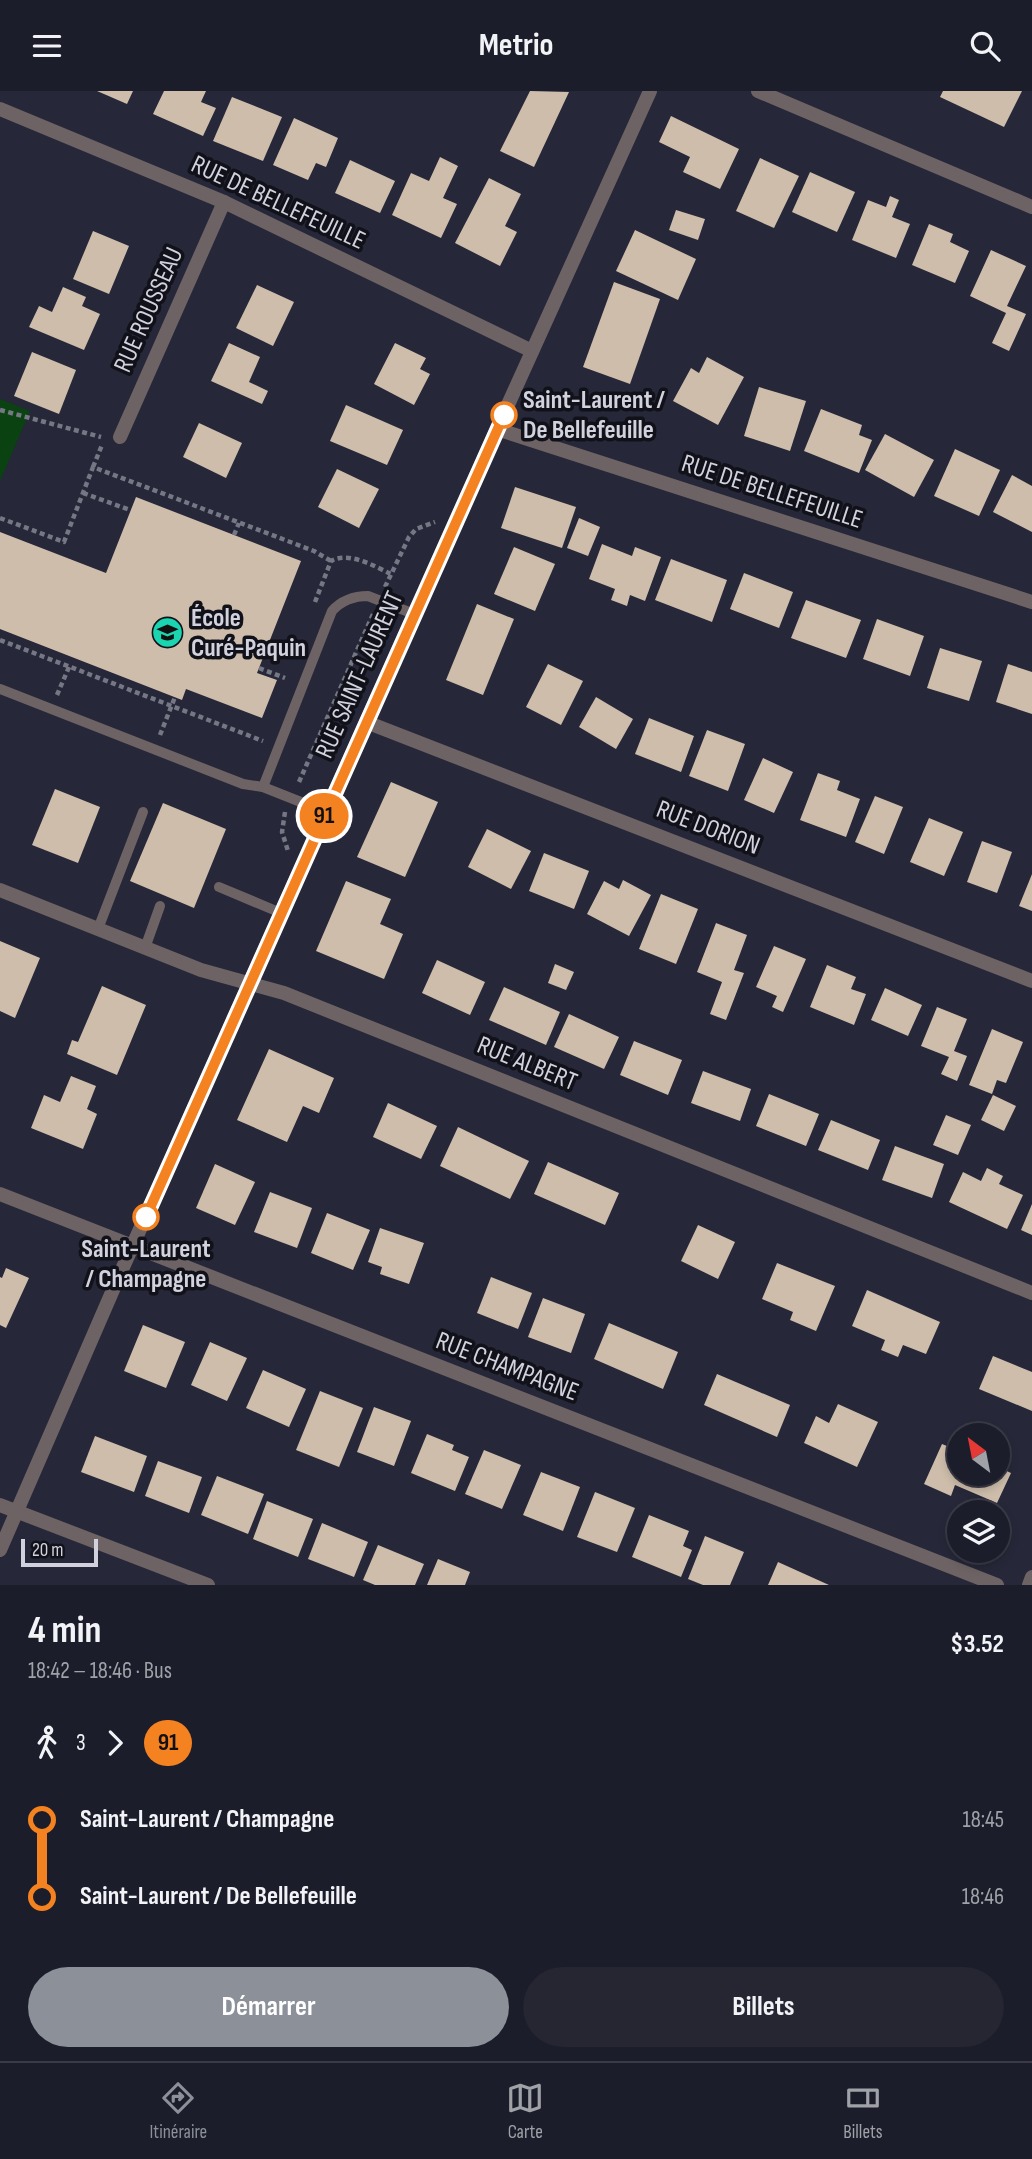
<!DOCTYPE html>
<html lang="fr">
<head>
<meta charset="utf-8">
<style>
	:root { --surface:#1c1d2a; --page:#252632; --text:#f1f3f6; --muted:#a0a2a8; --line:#3a3b47; --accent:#8c9099 }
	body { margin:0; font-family:"Sofia Sans Condensed",sans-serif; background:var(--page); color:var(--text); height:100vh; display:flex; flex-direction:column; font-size:26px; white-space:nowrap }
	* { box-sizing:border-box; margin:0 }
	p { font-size:23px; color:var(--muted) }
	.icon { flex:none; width:38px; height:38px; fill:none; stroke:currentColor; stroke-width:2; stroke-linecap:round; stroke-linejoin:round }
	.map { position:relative; height:1494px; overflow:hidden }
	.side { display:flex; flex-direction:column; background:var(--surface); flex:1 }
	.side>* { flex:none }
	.badge { padding:0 14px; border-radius:23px; font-size:24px; line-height:46px }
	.needle { width:46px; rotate:328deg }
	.fabs { position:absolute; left:947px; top:1332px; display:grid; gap:14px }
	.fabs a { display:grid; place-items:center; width:63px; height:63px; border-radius:50%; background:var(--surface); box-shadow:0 4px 10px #0003,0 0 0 2px var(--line); font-size:35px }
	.scale { position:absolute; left:21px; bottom:18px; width:77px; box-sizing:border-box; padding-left:7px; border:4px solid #d1d2dd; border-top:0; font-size:19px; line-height:24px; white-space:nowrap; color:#d1d2dd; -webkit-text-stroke:5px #101119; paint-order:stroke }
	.map>.badge { position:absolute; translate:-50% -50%; box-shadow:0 0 0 4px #fff }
	.legs { display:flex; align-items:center; gap:10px; height:77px; padding:0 28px; font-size:23px }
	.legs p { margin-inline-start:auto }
	.overview { display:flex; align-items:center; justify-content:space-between; height:119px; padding:0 28px }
	h1 { font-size:38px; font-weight:700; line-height:52px }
	.cta { display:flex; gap:14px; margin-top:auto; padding:14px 28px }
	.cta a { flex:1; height:80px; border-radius:42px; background:var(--accent); color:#fff; font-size:28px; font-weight:700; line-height:80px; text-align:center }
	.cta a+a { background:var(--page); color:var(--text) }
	ul { padding:0 28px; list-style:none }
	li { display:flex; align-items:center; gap:24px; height:77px; font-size:26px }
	li i { display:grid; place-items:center; width:10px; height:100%; margin:0 9px; background:currentColor }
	li i::after { content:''; width:18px; height:18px; margin:-9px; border:5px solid; border-radius:50%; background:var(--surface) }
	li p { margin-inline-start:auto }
	li:first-child i { background:linear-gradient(#0000 50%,currentColor 0) }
	li:last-child i { background:linear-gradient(currentColor 50%,#0000 0) }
	header { display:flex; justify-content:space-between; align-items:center; height:91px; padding:0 28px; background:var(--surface); font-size:32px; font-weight:700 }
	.tab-bar { display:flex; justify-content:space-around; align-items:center; height:98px; border-top:2px solid var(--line); background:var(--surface); font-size:19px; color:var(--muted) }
	.tab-bar a { display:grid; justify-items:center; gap:4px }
	.tab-bar .active { color:var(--accent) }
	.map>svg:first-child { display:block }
	.green { fill:#0a4211 }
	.building { fill:#cebdab }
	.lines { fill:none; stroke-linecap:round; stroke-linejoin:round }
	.path { stroke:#767785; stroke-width:4.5; stroke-dasharray:5 3.5; stroke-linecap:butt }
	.service { stroke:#6e6364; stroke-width:10 }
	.minor { stroke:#6e6364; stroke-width:14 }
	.line-1-casing { stroke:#fff; stroke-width:16 }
	.line-1 { stroke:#f58220; stroke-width:10 }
	.stop-1-dot { fill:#fff; stroke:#f58220; stroke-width:3.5 }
	.labels { text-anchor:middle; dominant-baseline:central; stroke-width:7; stroke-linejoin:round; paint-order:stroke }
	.street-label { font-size:26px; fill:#d1d2dd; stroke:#101119 }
	.stop-label { font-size:26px; font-weight:bold; fill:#d1d2dd; stroke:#101119; text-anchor:start }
	.poi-label { font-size:26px; font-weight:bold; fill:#d1d2dd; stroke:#101119; text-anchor:start }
</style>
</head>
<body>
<header><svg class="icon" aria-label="menu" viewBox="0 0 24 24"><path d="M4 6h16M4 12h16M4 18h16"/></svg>Metrio<svg class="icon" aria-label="search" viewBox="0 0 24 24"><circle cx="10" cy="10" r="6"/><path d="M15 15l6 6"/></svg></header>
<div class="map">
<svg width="1032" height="1494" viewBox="0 0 1032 1494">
	<rect width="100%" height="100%" fill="#262738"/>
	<path class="green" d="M0,308l30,12 -30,70z"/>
	<g class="building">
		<path d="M97,0h36l-6,13z"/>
		<path d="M164,0h42l-5,11 15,6 -13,28 -50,-22z"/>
		<path d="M530,0l39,1 -35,75 -34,-16z"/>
		<path d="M943,0h79l-18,36 -64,-30z"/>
		<path d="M232,6l50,20 -19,44 -50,-20z"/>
		<path d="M671,25l68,33 -19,40 -37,-17 7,-15 -31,-15z"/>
		<path d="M294,27l44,20 -12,29 -10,-4 -8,17 -35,-15z"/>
		<path d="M440,66l18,9 -15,32 14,6 -16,34 -49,-23 19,-42 18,8z"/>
		<path d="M760,67l39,18 -25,52 -38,-17z"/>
		<path d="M350,69l45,21 -15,32 -45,-20z"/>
		<path d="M810,81l45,20 -18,40 -45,-20z"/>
		<path d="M489,87l32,16 -16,32 12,6 -17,34 -45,-23z"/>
		<path d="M890,105l9,4 -7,17 18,7 -14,34 -44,-18 16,-40 18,7z"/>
		<path d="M676,119l29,9 -7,21 -29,-10z"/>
		<path d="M929,133l24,10 -3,8 19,9 -14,32 -43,-18z"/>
		<path d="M635,139l61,29 -18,41 -62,-29z"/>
		<path d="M93,140l36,15 -20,48 -36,-15z"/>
		<path d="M991,159l35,16 -19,40 19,8 -17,37 -17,-8 14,-30 -36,-17z"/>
		<path d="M614,191l46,17 -30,85 -47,-17z"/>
		<path d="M257,194l37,17 -21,44 -37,-18z"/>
		<path d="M63,196l23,10 -4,9 18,8 -16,36 -55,-23 10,-21 13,6z"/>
		<path d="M229,252l31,14 -11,25 19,9 -6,13 -51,-23z"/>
		<path d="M395,252l31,15 -6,11 10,5 -16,31 -40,-21z"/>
		<path d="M32,261l44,18 -17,44 -45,-18z"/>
		<path d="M707,266l37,20 -26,48 -45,-24 18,-33 8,5z"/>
		<path d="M759,296l47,14 -16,50 -46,-15z"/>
		<path d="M346,314l57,25 -16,35 -57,-24z"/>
		<path d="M821,318l41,16 -3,10 13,5 -13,33 -55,-22z"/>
		<path d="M199,332l43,20 -16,35 -43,-21z"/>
		<path d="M885,343l49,26 -20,37 -49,-27z"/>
		<path d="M955,358l45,21 -21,46 -45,-20z"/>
		<path d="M337,378l42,20 -20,39 -41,-21z"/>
		<path d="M1012,384l20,11v46l-39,-20z"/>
		<path d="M515,396l61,20 -14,41 -61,-20z"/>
		<path d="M136,406l165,64 -44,112 20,7 -15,38 -76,-29 -4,11 -182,-71v-97l106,41z"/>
		<path d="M579,427l21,9 -12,29 -21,-8z"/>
		<path d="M602,453l30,12 3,-9 26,10 -16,44 -15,-6 -3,11 -16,-6 4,-11 -26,-10z"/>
		<path d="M514,456l41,17 -20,47 -41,-17z"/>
		<path d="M671,468l56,21 -15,42 -57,-22z"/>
		<path d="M744,482l49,19 -14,36 -49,-19z"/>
		<path d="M806,509l55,20 -15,38 -55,-20z"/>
		<path d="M477,513l37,15 -31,76 -37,-15z"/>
		<path d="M877,528l47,17 -14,40 -47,-17z"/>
		<path d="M940,557l42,13 -13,40 -42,-13z"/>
		<path d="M548,573l35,17 -22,44 -35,-18z"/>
		<path d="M1008,573l24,8v42l-36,-12z"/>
		<path d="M596,606l37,22 -17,30 -37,-22z"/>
		<path d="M649,627l45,18 -13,36 -46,-18z"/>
		<path d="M707,639l38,14 -17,47 -39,-15z"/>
		<path d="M763,667l30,14 -19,41 -30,-13z"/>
		<path d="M818,682l22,8 -3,9 23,9 -14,38 -46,-17z"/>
		<path d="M391,691l47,20 -33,75 -48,-20z"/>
		<path d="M55,698l45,18 -22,56 -46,-18z"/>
		<path d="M875,705l28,11 -19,47 -29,-12z"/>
		<path d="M163,712l63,26 -32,79 -64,-27z"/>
		<path d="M929,727l34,14 -19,44 -34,-14z"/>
		<path d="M487,738l44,22 -20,38 -43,-22z"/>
		<path d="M982,750l30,11 -15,41 -30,-11z"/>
		<path d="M544,762l45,18 -15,38 -45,-18z"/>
		<path d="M1032,783v37l-13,-5z"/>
		<path d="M623,789l28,15 -22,41 -42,-22 17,-33 15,8z"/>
		<path d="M346,790l45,18 -11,25 23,10 -19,45 -68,-28z"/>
		<path d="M661,803l37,15 -22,55 -37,-15z"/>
		<path d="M716,832l31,12 -13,35 10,3 -18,47 -16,-6 12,-32 -25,-10z"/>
		<path d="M0,850l40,17 -25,60 -15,-7z"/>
		<path d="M774,855l32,13 -23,53 -11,-5 5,-11 -21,-9z"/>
		<path d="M437,869l48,22 -15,33 -48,-22z"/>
		<path d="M555,873l19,8 -8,18 -18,-7z"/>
		<path d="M827,874l29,12 -5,12 15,5 -12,31 -44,-18z"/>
		<path d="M102,895l44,19 -29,70 -50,-21 5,-14 6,2z"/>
		<path d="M504,896l56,25 -14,33 -57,-25z"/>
		<path d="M885,897l37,17 -14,31 -37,-16z"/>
		<path d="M937,916l30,12 -13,32 13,5 -10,25 -16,-7 8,-17 -28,-11z"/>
		<path d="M569,923l50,23 -15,32 -50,-22z"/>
		<path d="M992,938l31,13 -17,41 -9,-3 -5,14 -23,-9z"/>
		<path d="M634,950l48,19 -14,35 -48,-20z"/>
		<path d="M269,958l65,29 -15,35 -16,-7 -16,36 -50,-22z"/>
		<path d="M703,980l48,18 -11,32 -49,-18z"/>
		<path d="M71,985l25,10 -9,23 10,5 -14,35 -52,-21 13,-33 16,7z"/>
		<path d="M769,1003l50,20 -13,32 -50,-20z"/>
		<path d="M993,1004l23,11 -12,25 -23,-11z"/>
		<path d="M388,1012l49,23 -16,33 -48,-22z"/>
		<path d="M946,1024l25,10 -13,30 -25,-10z"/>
		<path d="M831,1029l49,20 -12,30 -50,-20z"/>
		<path d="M458,1036l71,34 -19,38 -70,-33z"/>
		<path d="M895,1055l49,18 -12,34 -50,-18z"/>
		<path d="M548,1071l71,31 -14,32 -71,-31z"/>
		<path d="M215,1073l40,18 -20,43 -39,-17z"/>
		<path d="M987,1077l16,8 -4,8 24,11 -16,34 -58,-27 14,-30 18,9z"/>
		<path d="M270,1101l42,16 -15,40 -43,-16z"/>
		<path d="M1032,1113v31l-11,-5z"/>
		<path d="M327,1122l43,17 -17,40 -42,-17z"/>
		<path d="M698,1134l37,17 -17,37 -37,-18z"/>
		<path d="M380,1137l44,15 -15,41 -29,-10 2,-7 -14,-5z"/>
		<path d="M777,1172l58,23 -19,45 -26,-11 3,-8 -31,-13z"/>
		<path d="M6,1177l23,10 -23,50 -6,-3v-48l2,1z"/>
		<path d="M491,1186l41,16 -14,36 -41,-16z"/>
		<path d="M867,1199l73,32 -14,32 -23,-9 -5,12 -17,-7 4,-10 -33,-14z"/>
		<path d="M543,1207l42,16 -14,39 -43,-16z"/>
		<path d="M609,1232l69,29 -15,37 -69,-30z"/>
		<path d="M143,1234l42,17 -19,46 -42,-17z"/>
		<path d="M210,1251l37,16 -20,43 -36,-16z"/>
		<path d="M993,1265l39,16v39l-53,-22z"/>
		<path d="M263,1279l43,19 -17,38 -43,-19z"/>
		<path d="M717,1283l73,31 -13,32 -73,-32z"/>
		<path d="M320,1300l43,17 -24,59 -43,-17z"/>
		<path d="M838,1313l40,18 -21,45 -53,-24 12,-27 13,7z"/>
		<path d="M374,1316l37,14 -17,45 -37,-14z"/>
		<path d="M427,1343l27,11 -2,5 17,7 -14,34 -44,-18z"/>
		<path d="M95,1345l52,20 -13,36 -53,-20z"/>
		<path d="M942,1353l17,7v22h39v-6l13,6 -14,30 -42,-18 -4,11 -27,-12z"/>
		<path d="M484,1359l37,15 -19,44 -37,-15z"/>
		<path d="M158,1370l44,16 -13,36 -44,-17z"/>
		<path d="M541,1381l39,15 -17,44 -40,-16z"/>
		<path d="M217,1385l47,18 -16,40 -47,-19z"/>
		<path d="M595,1401l40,16 -18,44 -40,-15z"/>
		<path d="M267,1410l46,18 -15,38 -45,-18z"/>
		<path d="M649,1424l40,16 -6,15 9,4 -11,27 -49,-20z"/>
		<path d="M322,1432l46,19 -14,35 -46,-18z"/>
		<path d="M705,1445l39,16 -14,33h-27l-15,-6z"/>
		<path d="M378,1454l46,19 -9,21h-40l-12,-5z"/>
		<path d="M438,1468l32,13 -5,13h-38z"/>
		<path d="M778,1471l51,23h-61z"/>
	</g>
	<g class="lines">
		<g class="path">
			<path d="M0,319l101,27"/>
			<path d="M93,376l9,-22"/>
			<path d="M83,402l47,17"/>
			<path d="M0,427l64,24 29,-75 221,84 17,10"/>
			<path d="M234,444l5,-12"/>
			<path d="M385,496l24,-50 7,-8 19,-7"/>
			<path d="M315,511l16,-41c18,-10 43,5 60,13"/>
			<path d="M0,549l263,101"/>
			<path d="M259,577l26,10"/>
			<path d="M57,604l12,-28"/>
			<path d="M160,644l15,-38"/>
			<path d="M299,691l74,-168"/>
			<path d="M285,721l-3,20 6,19"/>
		</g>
		<g class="service">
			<path d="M0,598l243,95 20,3 63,25"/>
			<path d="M263,696l69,-176c9,-10 22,-15 36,-15l46,18"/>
			<path d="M219,796l62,26"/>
			<path d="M98,838l45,-117"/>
			<path d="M145,857l15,-42"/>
		</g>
		<g class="minor">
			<path d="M758,0l274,116"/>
			<path d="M0,18l224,93 308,149"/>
			<path d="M497,338l535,173"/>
			<path d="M120,346l104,-235"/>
			<path d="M366,631l666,259"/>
			<path d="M0,799l201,80 83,23 748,300"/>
			<path d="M0,1103l997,391"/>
			<path d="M0,1414l208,80"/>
			<path d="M0,1459l116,-267 343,-770 191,-422"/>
			<path d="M1029,1494l3,-8"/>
		</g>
	</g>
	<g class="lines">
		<defs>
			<path id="line-1" d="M146,1126l358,-802"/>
		</defs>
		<use href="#line-1" class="line-1-casing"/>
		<use href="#line-1" class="line-1"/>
	</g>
	<defs>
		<symbol id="school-disc" viewBox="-11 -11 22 22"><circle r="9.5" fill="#1bd5b1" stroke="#101119"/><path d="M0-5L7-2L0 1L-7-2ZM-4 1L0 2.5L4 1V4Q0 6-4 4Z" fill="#111"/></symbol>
	</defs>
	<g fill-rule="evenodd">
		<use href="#school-disc" x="150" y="524" width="35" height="35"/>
	</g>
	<g class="stop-1-dot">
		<circle cx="504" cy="324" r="12"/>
		<circle cx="146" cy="1126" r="12"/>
	</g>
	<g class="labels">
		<g class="street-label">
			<text transform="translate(278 112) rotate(25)">RUE DE BELLEFEUILLE</text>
			<text transform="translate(149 219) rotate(-66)">RUE ROUSSEAU</text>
			<text transform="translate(772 401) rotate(18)">RUE DE BELLEFEUILLE</text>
			<text transform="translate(360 584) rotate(-66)">RUE SAINT-LAURENT</text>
			<text transform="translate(708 737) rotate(21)">RUE DORION</text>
			<text transform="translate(527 973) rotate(22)">RUE ALBERT</text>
			<text transform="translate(507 1276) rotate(21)">RUE CHAMPAGNE</text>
		</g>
		<g class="stop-label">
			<text x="523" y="309">Saint-Laurent /<tspan x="523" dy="30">De Bellefeuille</tspan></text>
			<text x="146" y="1158" text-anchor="middle">Saint-Laurent<tspan x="146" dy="30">/ Champagne</tspan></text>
		</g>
		<g class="poi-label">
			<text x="191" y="527">École<tspan x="191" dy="30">Curé-Paquin</tspan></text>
		</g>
	</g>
</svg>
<div class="fabs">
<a><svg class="needle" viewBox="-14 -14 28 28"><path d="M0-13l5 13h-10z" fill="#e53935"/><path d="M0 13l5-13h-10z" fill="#a0a2a8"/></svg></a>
<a><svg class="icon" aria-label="layers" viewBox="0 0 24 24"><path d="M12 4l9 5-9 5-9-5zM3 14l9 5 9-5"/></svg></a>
</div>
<div class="scale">20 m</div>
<b class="badge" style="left:324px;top:725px;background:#f58220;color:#111">91</b>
</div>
<section class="side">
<div class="overview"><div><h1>4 min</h1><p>18:42 – 18:46 · Bus</p></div><b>$3.52</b></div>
<div class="legs"><svg class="icon" aria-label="walk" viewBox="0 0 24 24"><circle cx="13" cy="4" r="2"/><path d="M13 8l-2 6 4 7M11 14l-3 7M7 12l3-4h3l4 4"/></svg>3<svg class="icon" aria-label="forward" viewBox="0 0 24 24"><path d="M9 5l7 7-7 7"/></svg><b class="badge" style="background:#f58220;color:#111">91</b></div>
<ul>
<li><i style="color:#f58220"></i><b>Saint-Laurent / Champagne</b><p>18:45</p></li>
<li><i style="color:#f58220"></i><b>Saint-Laurent / De Bellefeuille</b><p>18:46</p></li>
</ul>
<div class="cta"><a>Démarrer</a><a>Billets</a></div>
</section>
<nav class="tab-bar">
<a class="active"><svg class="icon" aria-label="directions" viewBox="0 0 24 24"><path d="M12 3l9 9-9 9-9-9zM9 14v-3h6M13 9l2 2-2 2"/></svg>Itinéraire</a>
<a><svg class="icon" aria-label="map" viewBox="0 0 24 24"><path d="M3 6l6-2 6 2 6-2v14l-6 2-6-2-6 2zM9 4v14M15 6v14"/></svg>Carte</a>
<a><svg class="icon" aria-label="tickets" viewBox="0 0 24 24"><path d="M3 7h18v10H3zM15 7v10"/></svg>Billets</a>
</nav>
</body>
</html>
